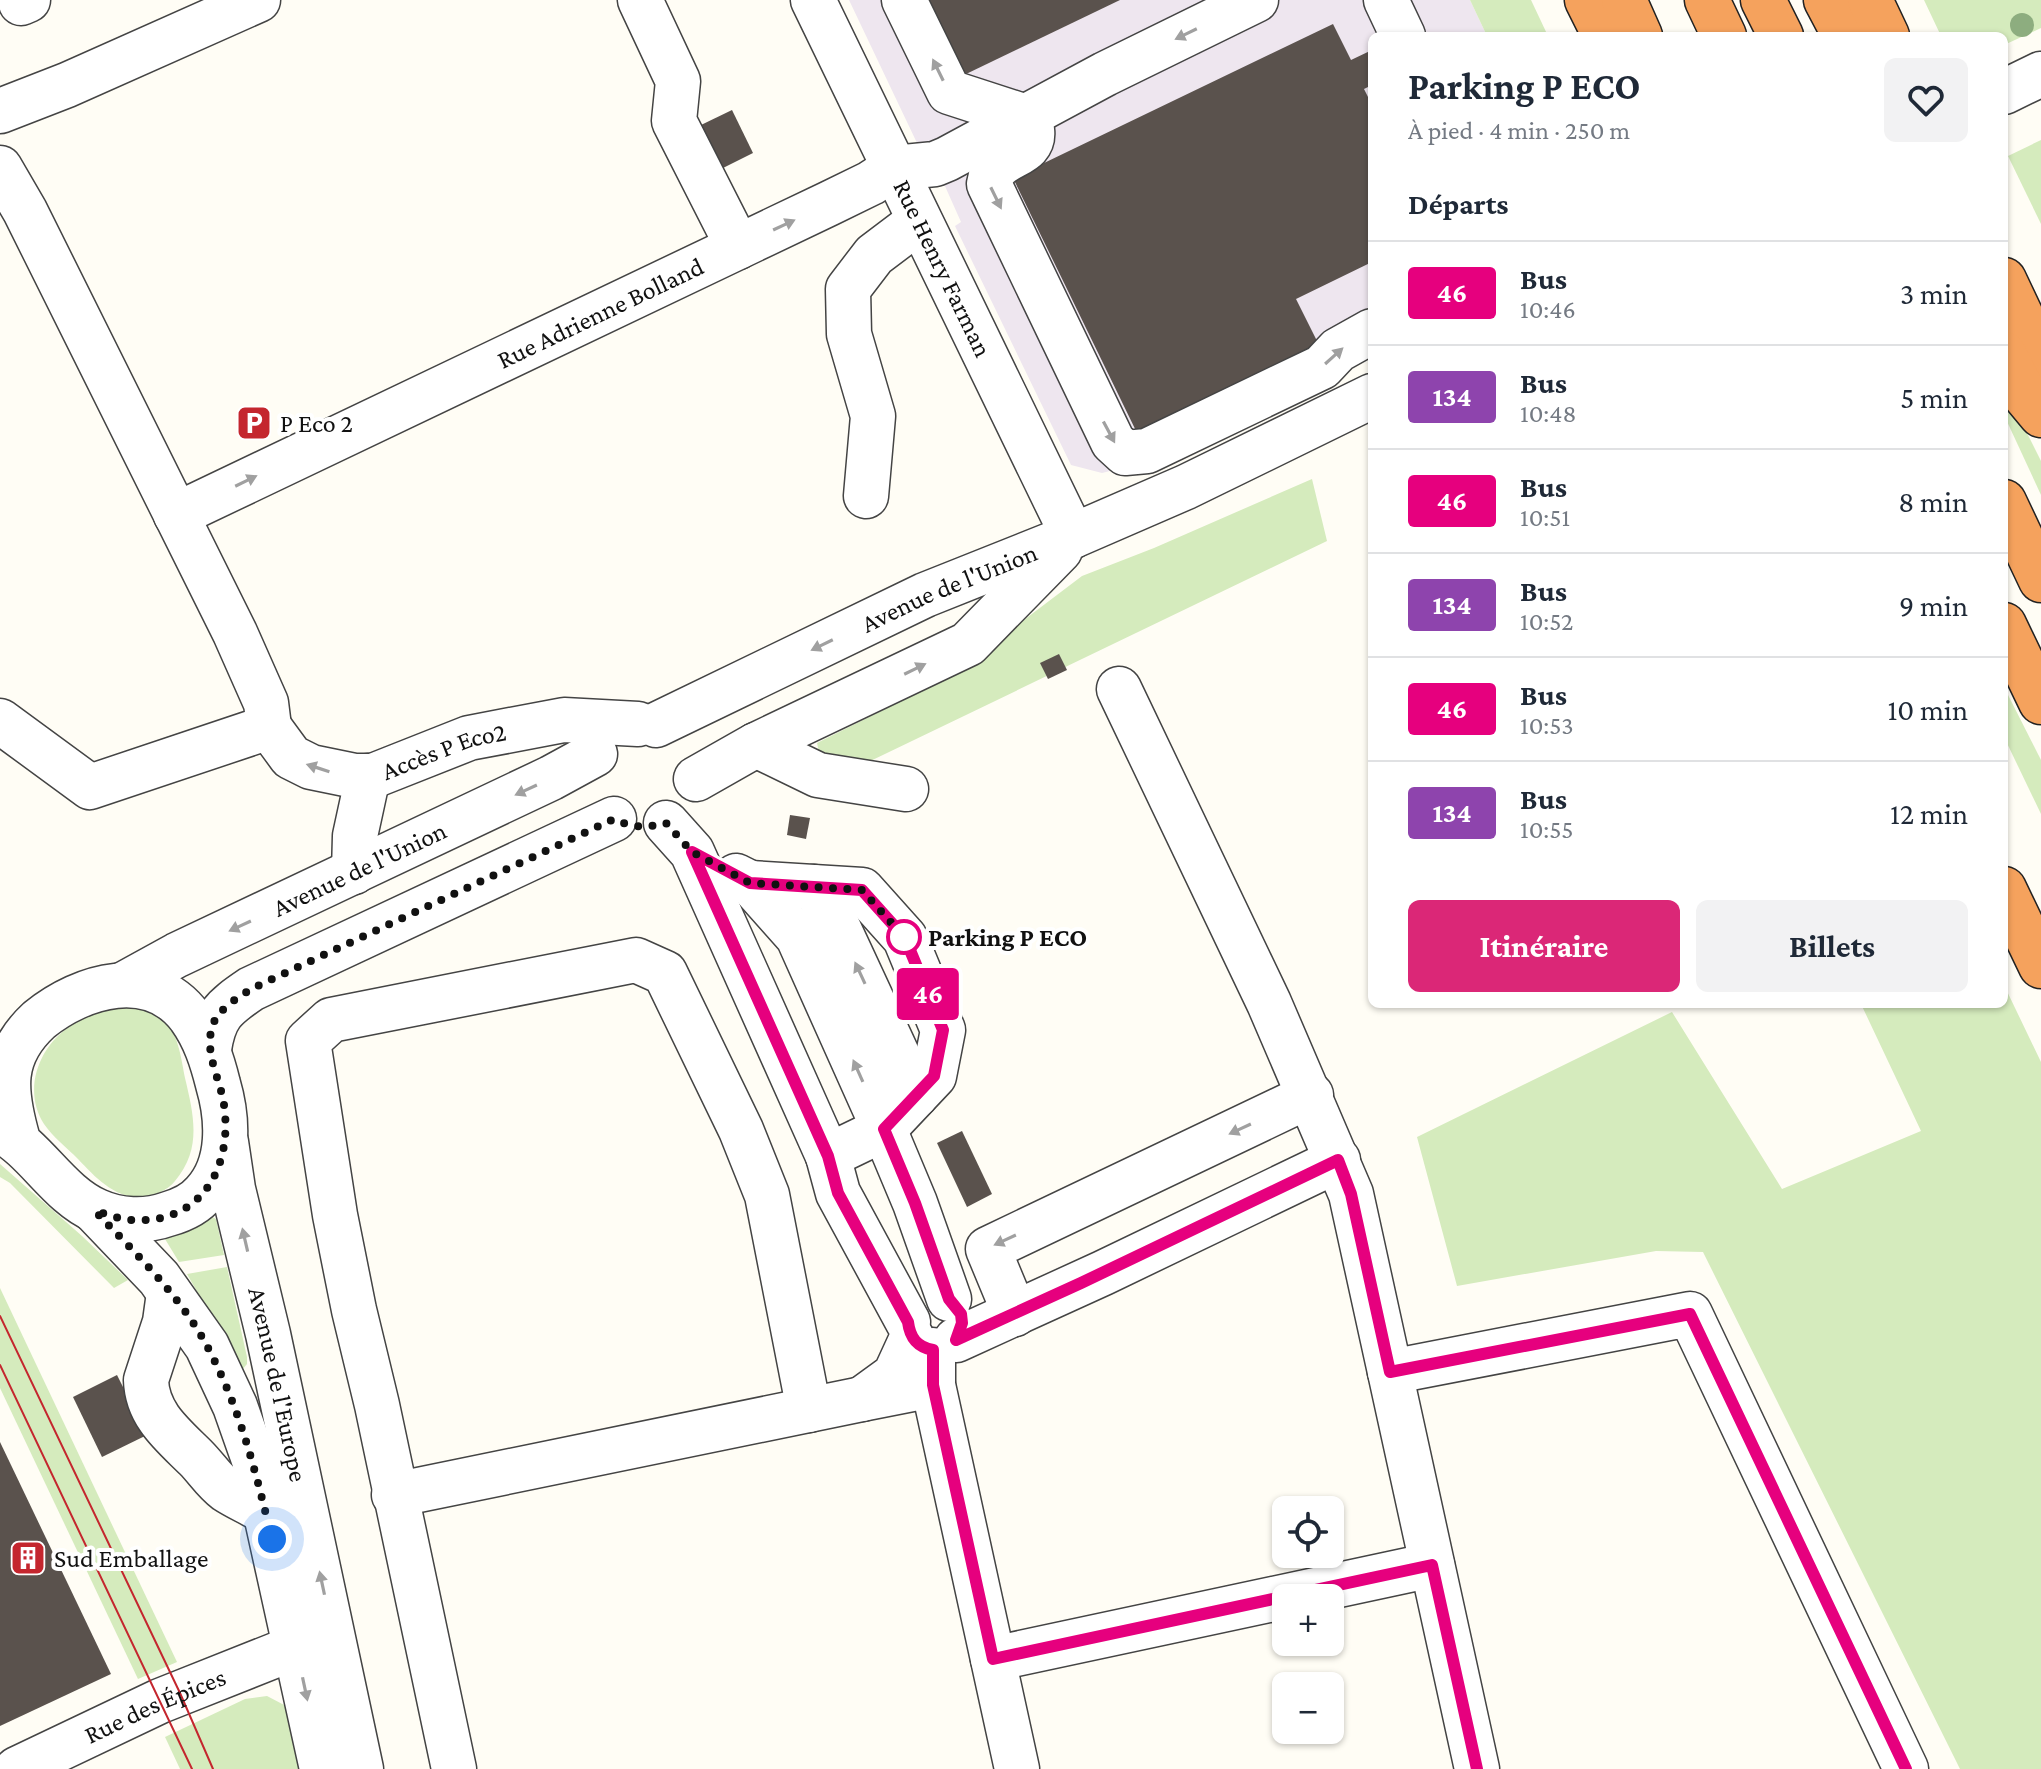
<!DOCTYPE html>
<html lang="fr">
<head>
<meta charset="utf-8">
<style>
	:root { --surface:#fff; --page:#f2f2f3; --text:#1f2937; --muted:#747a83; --line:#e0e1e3; --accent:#db2777 }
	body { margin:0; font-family:"Crimson Pro",serif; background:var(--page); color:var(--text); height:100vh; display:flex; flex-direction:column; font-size:30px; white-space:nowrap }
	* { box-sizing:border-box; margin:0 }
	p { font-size:26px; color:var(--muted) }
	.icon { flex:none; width:44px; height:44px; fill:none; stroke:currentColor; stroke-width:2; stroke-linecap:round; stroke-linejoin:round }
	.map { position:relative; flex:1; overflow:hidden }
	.sheet { position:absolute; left:1368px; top:32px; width:640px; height:976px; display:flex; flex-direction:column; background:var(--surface); border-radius:12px; box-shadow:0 2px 6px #0004 }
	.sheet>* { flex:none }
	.badge { padding:0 16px; border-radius:6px; font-size:28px; line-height:52px }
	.buttons { position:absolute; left:1272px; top:1496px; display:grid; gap:16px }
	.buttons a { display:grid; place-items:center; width:72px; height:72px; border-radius:12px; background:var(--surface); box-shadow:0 2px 6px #0004; font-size:40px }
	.you { position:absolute; width:40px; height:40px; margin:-20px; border:6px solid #fff; border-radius:50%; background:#1a73e8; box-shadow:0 0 0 12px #1a73e833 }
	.map>.badge { position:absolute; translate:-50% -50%; box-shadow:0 0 0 4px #fff }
	h2 { padding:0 40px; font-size:30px; line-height:72px }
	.round { display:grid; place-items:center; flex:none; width:84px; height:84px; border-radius:12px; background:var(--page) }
	.headline { display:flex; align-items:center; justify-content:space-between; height:136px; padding:0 40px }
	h1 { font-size:38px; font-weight:700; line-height:60px }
	.button { display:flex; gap:16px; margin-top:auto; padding:16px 40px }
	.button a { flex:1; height:92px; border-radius:12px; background:var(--accent); color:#fff; font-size:32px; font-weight:700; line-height:92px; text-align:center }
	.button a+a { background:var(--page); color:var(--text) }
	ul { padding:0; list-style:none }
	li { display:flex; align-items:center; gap:24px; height:104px; padding:0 40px; border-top:2px solid var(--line) }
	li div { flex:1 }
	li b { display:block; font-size:30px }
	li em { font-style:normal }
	li .badge { min-width:88px; font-weight:700; text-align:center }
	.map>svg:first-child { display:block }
	.industrial { fill:#eee6ef }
	.green { fill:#d5ebbd }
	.building { fill:#5a524d }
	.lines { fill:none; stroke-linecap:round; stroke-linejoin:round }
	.minor-casing { stroke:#444; stroke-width:47 }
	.highway-casing { stroke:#222; stroke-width:47 }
	.minor { stroke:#fff; stroke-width:44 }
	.highway { stroke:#f5a25d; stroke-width:44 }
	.tram { stroke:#c4262e; stroke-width:2 }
	.tree { fill:#8dad7f }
	.oneway { fill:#a0a0a0 }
	.line-casing { stroke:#fff; stroke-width:18 }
	.line { stroke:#e6007e; stroke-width:12 }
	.walk { stroke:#111; stroke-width:8; stroke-dasharray:0 14.4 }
	.stop-dot { fill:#fff; stroke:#e6007e; stroke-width:4 }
	.labels { text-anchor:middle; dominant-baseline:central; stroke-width:8; stroke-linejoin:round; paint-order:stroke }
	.street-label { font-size:26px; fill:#111; stroke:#fff }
	.poi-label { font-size:26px; fill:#111; stroke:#fff; text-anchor:start }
	.stop-label { font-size:26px; font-weight:bold; fill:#111; stroke:#fff; text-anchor:start }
</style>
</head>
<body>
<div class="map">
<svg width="2041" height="1769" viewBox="0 0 2041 1769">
	<rect width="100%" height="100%" fill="#fffdf5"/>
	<path class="industrial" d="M849,0h621l17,36h-115v320l-226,106 -44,11 -31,-8 -116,-239 6,-4 -33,-74 -11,-5z"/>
	<g class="green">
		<path d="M1470,0h61l17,36h-61z"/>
		<path d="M1924,0h117v28l-37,17v-9h-63z"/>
		<path d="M2041,140v84l-33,-68z"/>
		<path d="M2004,387l37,74v34l-37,-80z"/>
		<path d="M1312,479l15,62 -467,225 -40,-9 -3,-14 132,-66 133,-101 72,-28z"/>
		<path d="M2004,687l37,73v54l-37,-77z"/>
		<path d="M2004,985l37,77v707h-81l-257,-517 -47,-1 -199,35 -40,-149 255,-125 110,177 139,-58 -60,-127h143z"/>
		<path d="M116,1003c16,1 33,1 46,13 16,16 19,41 23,62 9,38 17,71 -10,103 -7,9 -21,15 -32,16 -28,2 -47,-19 -65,-38 -11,-11 -25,-22 -34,-35 -22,-34 -5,-79 28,-99 14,-9 30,-15 44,-22z"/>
		<path d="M0,1164l82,72 46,44 -14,8 -104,-105 -10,-6z"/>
		<path d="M211,1216l5,3 8,36 -45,7 -14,-23 33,-13z"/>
		<path d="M227,1267l20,90v7l-5,6 -55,-96z"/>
		<path d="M0,1288l177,374 -39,17 -138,-291z"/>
		<path d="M267,1696l21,11 18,62h-126l-15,-32 80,-38z"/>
	</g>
	<g class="building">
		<path d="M928,0h192l-156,75z"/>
		<path d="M1333,24l18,36 21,-10v35l-8,4 8,16v157l-76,37 25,50 -182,88 -126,-259z"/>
		<path d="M732,110l21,43 -30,15 -22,-43z"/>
		<path d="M1059,654l8,16 -19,9 -8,-16z"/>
		<path d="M790,815l20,3 -4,21 -19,-4z"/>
		<path d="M962,1131l30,63 -25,13 -30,-64z"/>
		<path d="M117,1375l30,60 -45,22 -29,-60z"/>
		<path d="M0,1442l111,232 -111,52z"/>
	</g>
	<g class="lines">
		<defs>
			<g id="minor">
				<path d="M640,0l38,81 -4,40 64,126"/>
				<path id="s1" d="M813,0l260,536"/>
				<path d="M904,0l45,92 77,25"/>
				<path d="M1386,0l17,36"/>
				<path d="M21,3l7,-3"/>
				<path d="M2004,92l37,-18"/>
				<path d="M0,111l67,-26 191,-85"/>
				<path d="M1032,130c4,30 -38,21 -43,54l124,258 12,11 22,-2 175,-84 16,-17 34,-19"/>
				<path d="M0,168l25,43 210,422 31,70 3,24 -179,60 -90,-66"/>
				<path d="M866,496l7,-80 -24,-82 -1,-45 26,-34 45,-34"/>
				<path id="s2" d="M176,515l652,-311 43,-21 23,-15 41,-4 12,-5 158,-85 151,-74"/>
				<path d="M1119,689l150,314 82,191 126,575"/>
				<path id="s3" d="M656,725l269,-130 148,-59 113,-49 186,-91"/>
				<path id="s4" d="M269,727l22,30 20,10 44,9h18l96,-38 95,-18 74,4"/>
				<path d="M756,745l62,30 88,14"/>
				<path d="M696,779l60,-34 212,-101 92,-94"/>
				<path d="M666,823l26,29 136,304 56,-27 50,-53 9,-46 -38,-92 -43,-48 -112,-7"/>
				<path d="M354,872l1,-36 13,-60"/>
				<path d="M736,876l14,7 48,54 86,192 31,74 34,96"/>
				<path d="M814,887l23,38 79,170"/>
				<path id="s5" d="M126,983l51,-28 374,-177 44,-24"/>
				<path d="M209,1049c5,-33 14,-41 42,-60l363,-170"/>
				<path d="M0,1130c37,20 58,64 97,81 22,10 49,11 71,3 14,-4 27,-10 36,-21 27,-29 24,-75 14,-109 -6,-24 -13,-46 -28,-67 -39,-52 -108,-32 -151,3 -39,36 -35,71 -21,120"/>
				<path id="s6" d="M226,1142l7,47 35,145 93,435"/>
				<path d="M828,1156l10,37 70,129"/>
				<path d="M95,1211l64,67 48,68 28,60 19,54 68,309"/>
				<path d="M169,1293l-4,29 -19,58c1,35 27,55 50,78 10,10 18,23 30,32 12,8 27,14 39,22"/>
				<path d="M1015,1314l-27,-65 323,-154"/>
				<path d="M912,1338l-17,37 -33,24 71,-14"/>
				<path d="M956,1340l147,-67 235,-113"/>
				<path d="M933,1350v35l84,384"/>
				<path d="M1390,1372l300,-58 216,455"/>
				<path d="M394,1495l468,-96"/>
				<path d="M993,1659l439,-94"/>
				<path id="s7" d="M17,1769l143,-68 136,-54"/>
				<path d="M454,1769l-77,-364 -23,-95 -19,-95 -27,-174 23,-21 305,-60 29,13 76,157 26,65 42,215"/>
			</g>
			<g id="highway">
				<path d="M1587,0l18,36"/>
				<path d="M1624,0l16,36"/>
				<path d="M1707,0l17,36"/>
				<path d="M1763,0l18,36"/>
				<path d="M1826,0l19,36"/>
				<path d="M1870,0l17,36"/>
				<path d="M2004,280l37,78"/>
				<path d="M2004,354l22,43 15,18"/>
				<path d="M2004,502l37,78"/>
				<path d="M2004,625l37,77"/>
				<path d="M2004,889l37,77"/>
			</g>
		</defs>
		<use href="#minor" class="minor-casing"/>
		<use href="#highway" class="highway-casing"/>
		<use href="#minor" class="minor"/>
		<use href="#highway" class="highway"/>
		<g class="tram">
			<path d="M0,1316l180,377 33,76"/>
			<path d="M0,1365l192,404"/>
		</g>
	</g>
	<circle class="tree" cx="2022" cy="25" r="12"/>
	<defs><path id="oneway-solid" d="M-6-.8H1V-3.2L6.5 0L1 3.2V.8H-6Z" transform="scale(2)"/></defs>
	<g class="oneway">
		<use href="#oneway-solid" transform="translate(1186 34) rotate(154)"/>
		<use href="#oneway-solid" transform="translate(938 70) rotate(-116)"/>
		<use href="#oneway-solid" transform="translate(996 198) rotate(64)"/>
		<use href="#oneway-solid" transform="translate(784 225) rotate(-25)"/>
		<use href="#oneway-solid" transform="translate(1334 356) rotate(-42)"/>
		<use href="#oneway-solid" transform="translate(1109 432) rotate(62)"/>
		<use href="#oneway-solid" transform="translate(246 481) rotate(-26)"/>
		<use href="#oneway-solid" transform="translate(822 645) rotate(154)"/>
		<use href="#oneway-solid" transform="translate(915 669) rotate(-26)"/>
		<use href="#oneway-solid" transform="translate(318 768) rotate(-162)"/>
		<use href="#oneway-solid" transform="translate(526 790) rotate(155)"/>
		<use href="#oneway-solid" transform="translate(240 926) rotate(155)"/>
		<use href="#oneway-solid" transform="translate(860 973) rotate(-115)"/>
		<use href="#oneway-solid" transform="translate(858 1071) rotate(-114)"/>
		<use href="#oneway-solid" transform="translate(1240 1129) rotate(155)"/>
		<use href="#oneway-solid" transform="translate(245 1240) rotate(-103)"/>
		<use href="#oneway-solid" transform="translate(1005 1240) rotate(155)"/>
		<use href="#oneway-solid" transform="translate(322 1583) rotate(-102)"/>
		<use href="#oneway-solid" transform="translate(305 1689) rotate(78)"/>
	</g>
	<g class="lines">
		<defs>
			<path id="line" d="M1477,1769l-45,-204 -439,94 -60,-274v-35c-16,-3 -23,-12 -25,-28l-70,-129 -10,-37 -136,-304 58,31 112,7 43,48 38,92 -9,46 -50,53 31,74 34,96 12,15 1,9 -6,17 125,-57 257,-123 13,34 39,178 300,-58 216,455"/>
		</defs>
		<use href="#line" class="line-casing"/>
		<use href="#line" class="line"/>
		<path class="walk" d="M272,1539c-16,-66 -32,-131 -64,-191 -27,-52 -73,-95 -113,-137 12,3 24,8 36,9 73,5 104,-57 92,-121 -5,-24 -18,-46 -11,-72 5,-17 24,-28 39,-38l363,-170c19,9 32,9 52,4l26,29 58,31 112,7 42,47"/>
	</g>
	<defs>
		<symbol id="parking-square" viewBox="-11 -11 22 22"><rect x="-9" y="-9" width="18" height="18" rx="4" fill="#c4262e" stroke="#fff"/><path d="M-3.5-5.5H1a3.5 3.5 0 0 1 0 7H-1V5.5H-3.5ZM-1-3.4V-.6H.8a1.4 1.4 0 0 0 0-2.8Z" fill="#fff"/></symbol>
		<symbol id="building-square" viewBox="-11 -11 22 22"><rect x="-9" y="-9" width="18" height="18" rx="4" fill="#c4262e" stroke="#fff"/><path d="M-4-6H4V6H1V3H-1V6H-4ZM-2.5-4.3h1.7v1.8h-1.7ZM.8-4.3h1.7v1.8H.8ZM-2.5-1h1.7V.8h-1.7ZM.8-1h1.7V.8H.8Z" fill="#fff"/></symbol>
	</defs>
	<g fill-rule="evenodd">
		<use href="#parking-square" x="234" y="403" width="40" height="40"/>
		<use href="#building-square" x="8" y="1538" width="40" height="40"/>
	</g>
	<circle class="stop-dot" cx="904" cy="937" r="16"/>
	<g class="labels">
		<g class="street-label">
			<text stroke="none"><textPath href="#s1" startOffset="298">Rue Henry Farman</textPath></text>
			<text stroke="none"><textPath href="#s2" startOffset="470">Rue Adrienne Bolland</textPath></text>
			<text stroke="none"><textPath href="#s3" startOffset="324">Avenue de l'Union</textPath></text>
			<text stroke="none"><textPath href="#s4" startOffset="198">Accès P Eco2</textPath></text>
			<text stroke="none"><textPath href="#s5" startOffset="260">Avenue de l'Union</textPath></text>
			<text stroke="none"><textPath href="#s6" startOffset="248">Avenue de l'Europe</textPath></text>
			<text stroke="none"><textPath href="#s7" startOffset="152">Rue des Épices</textPath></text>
		</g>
		<g class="poi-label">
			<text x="280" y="423">P Eco 2</text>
			<text x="54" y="1558">Sud Emballage</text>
		</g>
		<g class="stop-label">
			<text x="928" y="937">Parking P ECO</text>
		</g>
	</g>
</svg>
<div class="buttons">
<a><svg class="icon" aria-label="locate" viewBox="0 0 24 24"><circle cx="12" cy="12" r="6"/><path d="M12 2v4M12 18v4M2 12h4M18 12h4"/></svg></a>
<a>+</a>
<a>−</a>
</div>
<div class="you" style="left:272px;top:1539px"></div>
<b class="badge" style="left:928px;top:994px;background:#e6007e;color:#fff">46</b>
<section class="sheet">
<div class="headline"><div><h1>Parking P ECO</h1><p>À pied · 4 min · 250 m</p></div><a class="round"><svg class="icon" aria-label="heart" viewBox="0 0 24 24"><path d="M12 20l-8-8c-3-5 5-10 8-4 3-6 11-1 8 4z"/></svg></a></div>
<h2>Départs</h2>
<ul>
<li><span class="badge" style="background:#e6007e;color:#fff">46</span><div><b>Bus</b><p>10:46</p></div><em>3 min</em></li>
<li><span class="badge" style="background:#8e44ad;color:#fff">134</span><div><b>Bus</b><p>10:48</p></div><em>5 min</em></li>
<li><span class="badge" style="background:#e6007e;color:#fff">46</span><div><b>Bus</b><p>10:51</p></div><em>8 min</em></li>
<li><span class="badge" style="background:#8e44ad;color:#fff">134</span><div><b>Bus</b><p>10:52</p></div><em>9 min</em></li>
<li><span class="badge" style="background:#e6007e;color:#fff">46</span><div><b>Bus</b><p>10:53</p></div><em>10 min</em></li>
<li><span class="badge" style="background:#8e44ad;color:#fff">134</span><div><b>Bus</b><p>10:55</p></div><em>12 min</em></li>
</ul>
<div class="button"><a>Itinéraire</a><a>Billets</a></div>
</section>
</div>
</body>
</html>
